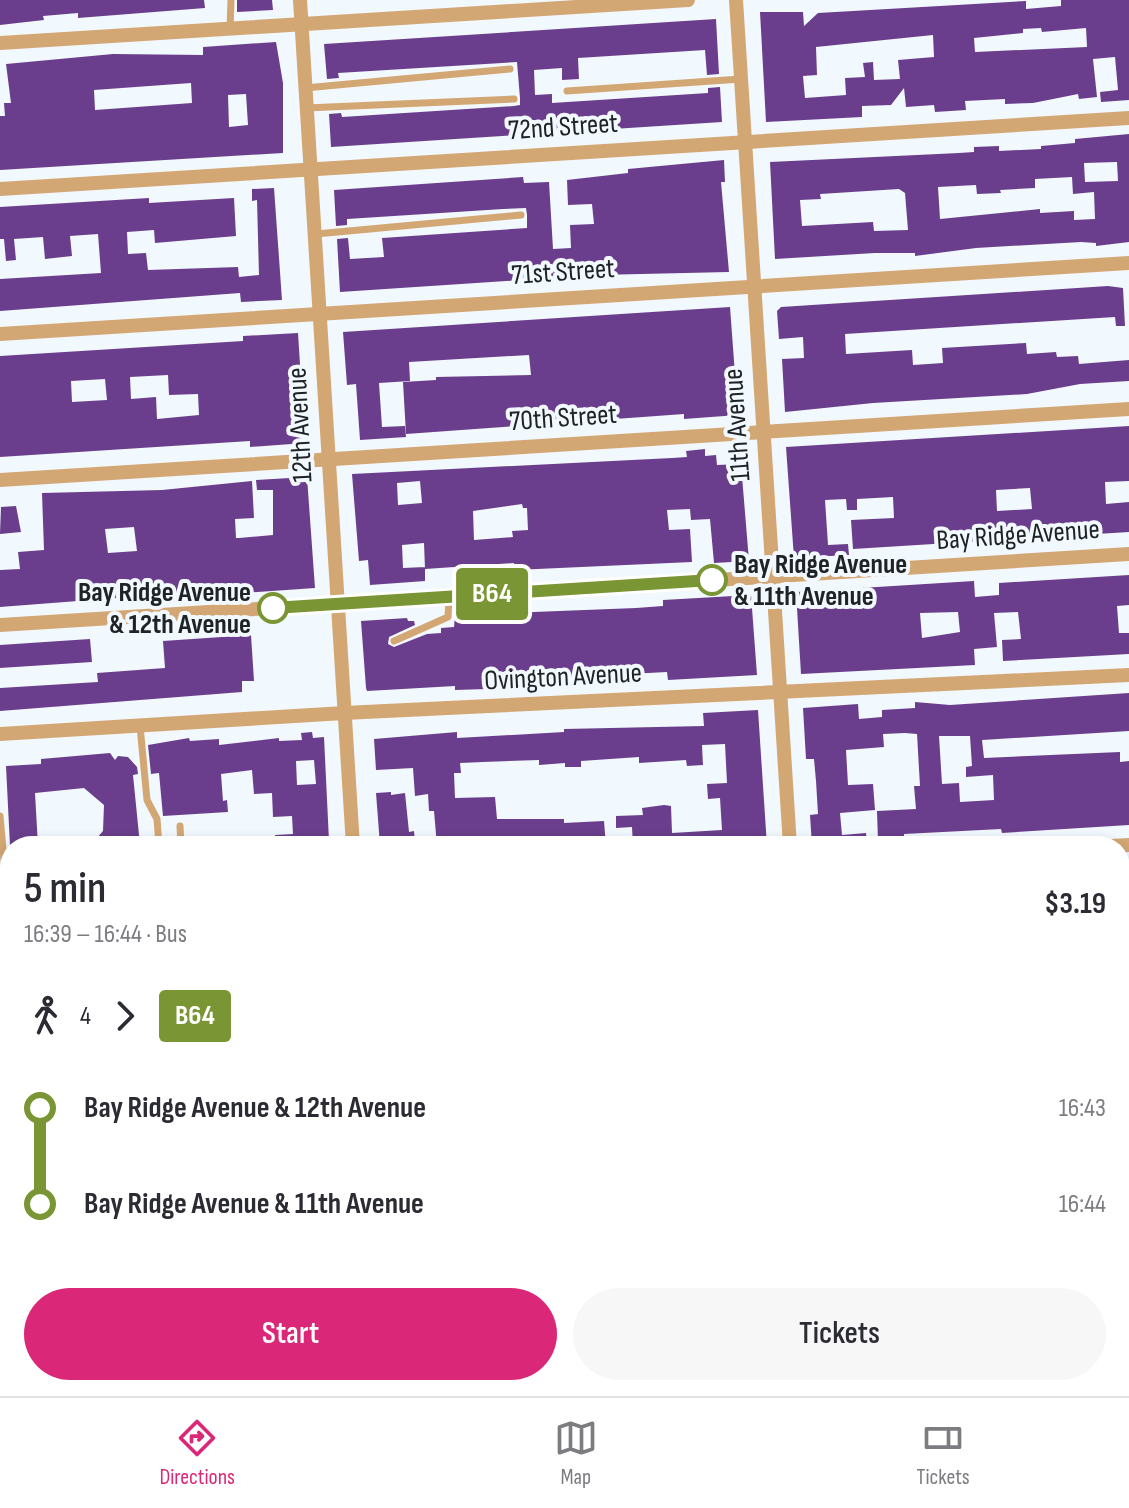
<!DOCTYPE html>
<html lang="en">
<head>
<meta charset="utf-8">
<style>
	:root { --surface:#fff; --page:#f7f7f7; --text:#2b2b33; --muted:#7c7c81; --line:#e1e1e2; --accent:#db2777 }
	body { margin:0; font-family:"Sofia Sans Condensed",sans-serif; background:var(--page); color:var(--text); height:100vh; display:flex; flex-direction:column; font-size:30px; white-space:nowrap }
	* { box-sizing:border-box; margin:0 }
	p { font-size:26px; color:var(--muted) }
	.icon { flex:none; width:44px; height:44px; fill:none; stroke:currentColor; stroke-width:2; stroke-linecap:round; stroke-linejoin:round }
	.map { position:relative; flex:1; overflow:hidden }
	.sheet { position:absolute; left:0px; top:836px; width:1130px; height:560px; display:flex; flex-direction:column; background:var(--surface); border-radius:32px 32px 0 0; box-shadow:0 4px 12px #0003 }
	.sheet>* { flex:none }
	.badge { padding:0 16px; border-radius:6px; font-size:28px; line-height:52px }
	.map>.badge { position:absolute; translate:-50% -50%; box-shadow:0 0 0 4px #fff }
	.legs { display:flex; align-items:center; gap:12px; height:88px; padding:0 24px; font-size:26px }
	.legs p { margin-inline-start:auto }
	.overview { display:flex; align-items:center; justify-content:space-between; height:136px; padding:0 24px }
	h1 { font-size:44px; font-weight:600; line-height:60px }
	.action { display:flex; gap:16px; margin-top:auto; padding:16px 24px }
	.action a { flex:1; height:92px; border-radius:48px; background:var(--accent); color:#fff; font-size:32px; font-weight:600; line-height:92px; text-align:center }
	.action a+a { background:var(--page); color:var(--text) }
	ul { padding:0 24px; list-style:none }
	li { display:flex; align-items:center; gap:28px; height:96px; font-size:30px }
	li i { display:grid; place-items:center; width:12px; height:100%; margin:0 10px; background:currentColor }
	li i::after { content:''; width:20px; height:20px; margin:-10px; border:6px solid; border-radius:50%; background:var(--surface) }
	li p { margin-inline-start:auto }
	li:first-child i { background:linear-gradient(#0000 50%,currentColor 0) }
	li:last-child i { background:linear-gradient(currentColor 50%,#0000 0) }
	.menu { display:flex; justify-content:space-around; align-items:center; height:112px; border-top:2px solid var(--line); background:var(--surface); font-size:22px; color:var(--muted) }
	.menu a { display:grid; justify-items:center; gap:4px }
	.menu .on { color:var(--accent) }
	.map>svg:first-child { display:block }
	.building { fill:#6a3e8c; fill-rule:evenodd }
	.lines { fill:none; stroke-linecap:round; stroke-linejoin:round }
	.service { stroke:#d3a773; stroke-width:7 }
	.minor { stroke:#d3a773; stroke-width:14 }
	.secondary { stroke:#be7d1e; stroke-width:18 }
	.line-1-casing { stroke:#fff; stroke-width:18 }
	.line-1 { stroke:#799534; stroke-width:12 }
	.stop-1-dot { fill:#fff; stroke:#799534; stroke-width:4 }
	.labels { text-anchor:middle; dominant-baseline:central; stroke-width:8; stroke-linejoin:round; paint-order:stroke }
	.street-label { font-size:28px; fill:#202325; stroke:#f1f8fe }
	.stop-label { font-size:28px; font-weight:bold; fill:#202325; stroke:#f1f8fe; text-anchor:start }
</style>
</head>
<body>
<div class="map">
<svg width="1129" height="1396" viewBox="0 0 1129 1396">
	<rect width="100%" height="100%" fill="#f1f8fe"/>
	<g class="building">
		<path d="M0,0h204l1,8 -127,10v-5l-35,3 1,4 -44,5z"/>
		<path d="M237,0h35l1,10 -36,2z"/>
		<path d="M1061,0h68v100l-28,2 -1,-10 18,-2 -3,-33 -22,2 4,38 -18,2 -1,-5 -45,9 -28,1v-5l-40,2 1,9 -31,2 -1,-7 -28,2 -2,-19 -13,17 -29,1v11l-96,5 -6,-110h43l1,14 14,-13 208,-12v8l35,-3zM1041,28l1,4 44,-4 1,19 -112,5 -1,-14 49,-5v-4zM933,35l1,22 -36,3 2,19 -26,1 -1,-18 -10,1 2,14 -20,1 1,17 -41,3 -2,-22 14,-1 -1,-28z"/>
		<path d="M716,19l3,55 -12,1 -2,-25 -127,8 1,21 -17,1v-12l-28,2 1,25 17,-1v9l156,-10v-5l12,-1 2,35 -391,25 -2,-33 12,-1 1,4 172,-11 6,-1v-7l-3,-36 -179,11 1,5 -12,1 -3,-35z"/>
		<path d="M276,42l7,41v70l-283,17v-54h5l-1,-13h7l-5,-39 107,-10 90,1v-8zM191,83l1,20 -97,7 -1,-20zM246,94l2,31 -19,2 -1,-32z"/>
		<path d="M1129,134v108l-33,4v-3l-15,-1 -105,6 -61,8v-3h-40l-100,6 -5,-97 189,-9 15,-1v-5l25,-1v5l42,-2v-3l34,-3v-4zM1117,162l1,19 -33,1 -1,-19zM1072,177l1,17 21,-2 1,27 -21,1v-9l-34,2v-4l-100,10 -2,-32 38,-2 1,9 24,-1 -1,-3 35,-2v-9zM899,189l6,4 3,37 -34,1 -1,-9 -71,4 -2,-26 21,-1 -1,-5z"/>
		<path d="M724,160l1,22h-4l8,90 -132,3 -257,17 -3,-53 11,-1 2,21 34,-2 -2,-19 145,-10v-13l-1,-7 -23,1 -156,10v6l-11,1 -2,-36 189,-13 1,6 25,-1 4,67 18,-1 -1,-23 24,-1 -2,-20 -24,1 -1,-25 61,-7v-4z"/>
		<path d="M274,188l8,112 -41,2 -1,-9 -240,18v-32l101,-6 -3,-39 -28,2 2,20 -27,3 -2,-22 -29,2 2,21 -10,1 -2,-22h-4v-32l149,-9v5l85,-5 2,38 -81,7 -1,-13 -27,2 1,22 18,-1 2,17 90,-3 1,10 20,-2 -2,-75 -5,1v-12z"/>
		<path d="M1108,286l15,2 2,38h-9l-1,-9 -270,17 1,20 66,-4 1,15 30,-2 -1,-15 84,-5 1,11 29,-2 1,5 21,-1 1,8 50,-4v21l-49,3 -53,10 -154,9 -88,9 -3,-53 22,-1 -1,-21 -24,2 -2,-28 4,-4z"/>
		<path d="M730,307l8,108 -54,4v-5l-278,20 -3,-52 33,-2v-3l95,-2 -2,-20 -120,7 1,19 -31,2 3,44 23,-1 1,11 -46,3 -4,-56 -9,1 -4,-53z"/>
		<path d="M298,333l7,110 -55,4v-6l-250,16v-101l243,-15v-5zM168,375l1,20 29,-1 1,21 -42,4 -1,-22 -25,2 -1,-22zM105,379l2,21 -35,2 -1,-21z"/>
		<path d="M1129,426v55l-24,1 1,22 23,-2v30l-276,17 -2,-29 43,-2 -1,-21 -36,2v11h-10l-1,-11 -21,1 3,45 20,-1 1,11 -55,3 -8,-111zM1030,488l2,21 -35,2 -1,-21z"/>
		<path d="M705,449v7l11,-1 1,10 24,-1 8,97 -35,2 -4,-44 -19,1 -1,-11 -23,1 2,20 21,-1 2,33 -177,8 -1,-7 -89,6 -1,-26 -22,2 1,23 22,-1v14l-55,4 -2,-25 -9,1 -7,-87 320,-16 15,-1 -1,-6zM420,481l2,22 -24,2 -1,-22zM522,504l1,4h4l1,22 -16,1 1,6 -39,3 -1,-29z"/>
		<path d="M307,477l8,111 -133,9v-4l-182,14v-37l20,-1 -2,-17 26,-2 -2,-57 120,-3 90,-9 2,37 -19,1 1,19h3l34,-3v-45h-16l-1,-10zM134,527l3,24 -29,2 -3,-24z"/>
		<path d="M16,506l5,26 -21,2 1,-27z"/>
		<path d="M1129,575v30l-12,1 2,27h10v21l-126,7 -1,-21 19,-1 -3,-27 -24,1 3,34 -23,2 1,16 -174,9 -5,-82 178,-11 1,16 24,-2v-12zM958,612l2,20 -38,6 -2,-25z"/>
		<path d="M751,595l6,80 -89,5 -1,-8 -134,7 1,8 -18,1 -61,2v-4l-88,5 -1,-3 -5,-67 46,-3 1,3h6l1,4 -26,12 -1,7 6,3 33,-13 14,-1v-5l13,-1 1,-12 181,-7 27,-2v-6z"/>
		<path d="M251,635l3,46h-12v11l-242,19v-23l98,-6 -1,-9 68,-5 -2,-27z"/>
		<path d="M90,639l2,23 -92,6v-23z"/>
		<path d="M1129,693v38l-147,9 2,18 136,-6v10l9,-1v64l-127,8 -1,-4 -97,5v4l-26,3 -1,-30 39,-2 -2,-23h6l-3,-52 -12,-1 -22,1 1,13 -38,3 2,35 25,-1 2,26 -35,3 2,22 24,-2 1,11 -55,2 -2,-31 8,-1 -2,-33 -2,-22h-8l-3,-51 55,-4 1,15 23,-2v-7l33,-2v-6l35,3zM939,736h31l2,30 -6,1v10l27,-2 1,25 -34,2 -1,-19 -17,1z"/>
		<path d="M758,710l9,136h-134l-1,-19 -16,1v-12l27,-1 -1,-7 22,-3 7,1 1,27 50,-3 -2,-32 -12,1 -1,-15 20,-1 -2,-39 -23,1 1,20 -16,1 -1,-6 -47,3v-6l-58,4v6h-16v-4l-26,2v-5l-56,2 -23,1 1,10h-7l1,25 40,-1 2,22h67v4l40,-2 2,25h-169l-3,-35h-5l-1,-17 -13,2 -2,-28 -37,2 -2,-31 83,-7v6l107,-6v-3l140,-3 -1,-13z"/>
		<path d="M312,732l1,6 11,-1 5,104 -53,5 -1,-11 18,-1 -1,-18 -19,1 -1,-24 -18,1 -2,-24 -31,4 2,27 4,-1 1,12 -65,4 -4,-43 -8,1 -3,-29 41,-7 1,3 29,-2v6l60,-7v3l23,-1 -1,-7zM314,760l2,24 -19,1 -1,-24z"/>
		<path d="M110,753l5,7 3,-4 10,1 9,10 1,7 -5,1 7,70 -50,1 13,-15 1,-26 -20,-17 -49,5 3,53h-28l-4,-80 35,-2v-5z"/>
		<path d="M391,792v3l14,-2 4,39 5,-1 1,11 -35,3 -4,-52z"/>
		<path d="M9,1078l1,22h-10v-21z"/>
		<path d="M10,1247v110l-10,1v-110z"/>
		<path d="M258,1386v10h-98v-8z"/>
		<path d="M280,1386h43l1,10h-43z"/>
		<path d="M419,1386h117l1,8 -117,2z"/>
		<path d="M636,1386h74l1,10h-75z"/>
		<path d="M745,1386h56l1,10h-56z"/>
		<path d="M846,1386h75v10h-74z"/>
		<path d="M938,1386h38l1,10h-38z"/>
		<path d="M998,1386h39v8l-39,2z"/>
	</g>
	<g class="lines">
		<g class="service">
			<path d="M230,29l1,-29"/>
			<path d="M305,88l205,-19"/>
			<path d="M567,91l174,-12"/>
			<path d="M306,108l208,-9"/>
			<path d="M316,234l205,-19"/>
			<path d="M394,641l54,-24 1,-20"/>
			<path d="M140,726l7,74 10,19 2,27"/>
			<path d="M0,816l9,99"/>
			<path d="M180,826l1,20"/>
			<path d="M6,1216l-4,-65 8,-2"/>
			<path d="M1126,1305l3,29"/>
		</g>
		<g class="minor">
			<path d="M300,0l53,846"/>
			<path d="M736,0l54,846"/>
			<path d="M0,43l688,-43"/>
			<path d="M0,189l1129,-71"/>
			<path d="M0,334l1129,-71"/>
			<path d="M0,480l1129,-71"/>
			<path d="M0,625l1129,-71"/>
			<path d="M0,734l344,-21 785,-38"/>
			<path d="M1111,846l18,-1"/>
			<path d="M0,916l10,-1"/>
			<path d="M1120,991h9"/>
			<path d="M0,1061h10"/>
			<path d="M1120,1304h9"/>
			<path d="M0,1375l10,-1"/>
			<path d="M387,1386l1,10"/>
			<path d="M823,1386l1,10"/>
		</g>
		<g class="secondary">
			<path d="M1120,1148l9,-1"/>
			<path d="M0,1218h10"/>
		</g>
	</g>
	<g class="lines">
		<defs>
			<path id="line-1" d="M273,608l439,-28"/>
		</defs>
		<use href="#line-1" class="line-1-casing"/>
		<use href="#line-1" class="line-1"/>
	</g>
	<g class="stop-1-dot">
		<circle cx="712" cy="580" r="14"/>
		<circle cx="273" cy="608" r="14"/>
	</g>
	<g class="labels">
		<g class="street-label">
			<text transform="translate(563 127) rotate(-4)">72nd Street</text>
			<text transform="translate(563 272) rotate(-4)">71st Street</text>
			<text transform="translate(563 418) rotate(-4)">70th Street</text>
			<text transform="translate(300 425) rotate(-93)">12th Avenue</text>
			<text transform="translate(737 425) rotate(-94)">11th Avenue</text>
			<text transform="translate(1018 535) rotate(-4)">Bay Ridge Avenue</text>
			<text transform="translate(563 677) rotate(-3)">Ovington Avenue</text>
		</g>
		<g class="stop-label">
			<text x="734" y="564">Bay Ridge Avenue<tspan x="734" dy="32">&amp; 11th Avenue</tspan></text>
			<text x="251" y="592" text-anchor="end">Bay Ridge Avenue<tspan x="251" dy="32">&amp; 12th Avenue</tspan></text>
		</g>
	</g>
</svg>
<b class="badge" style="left:492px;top:594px;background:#799534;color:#fff">B64</b>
<section class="sheet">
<div class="overview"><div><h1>5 min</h1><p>16:39 – 16:44 · Bus</p></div><b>$3.19</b></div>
<div class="legs"><svg class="icon" aria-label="walk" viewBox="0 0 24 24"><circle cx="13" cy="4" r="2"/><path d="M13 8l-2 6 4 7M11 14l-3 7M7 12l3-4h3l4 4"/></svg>4<svg class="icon" aria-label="forward" viewBox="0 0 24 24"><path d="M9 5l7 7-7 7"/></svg><b class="badge" style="background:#799534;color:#fff">B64</b></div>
<ul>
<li><i style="color:#799534"></i><b>Bay Ridge Avenue &amp; 12th Avenue</b><p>16:43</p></li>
<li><i style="color:#799534"></i><b>Bay Ridge Avenue &amp; 11th Avenue</b><p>16:44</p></li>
</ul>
<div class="action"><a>Start</a><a>Tickets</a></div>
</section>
</div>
<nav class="menu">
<a class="on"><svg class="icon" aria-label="directions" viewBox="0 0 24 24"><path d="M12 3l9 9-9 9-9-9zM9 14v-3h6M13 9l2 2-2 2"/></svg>Directions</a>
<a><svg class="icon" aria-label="map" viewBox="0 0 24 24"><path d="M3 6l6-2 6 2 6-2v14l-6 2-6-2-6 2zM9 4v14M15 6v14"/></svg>Map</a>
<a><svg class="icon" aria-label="tickets" viewBox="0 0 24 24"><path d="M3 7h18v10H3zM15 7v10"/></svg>Tickets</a>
</nav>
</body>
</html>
